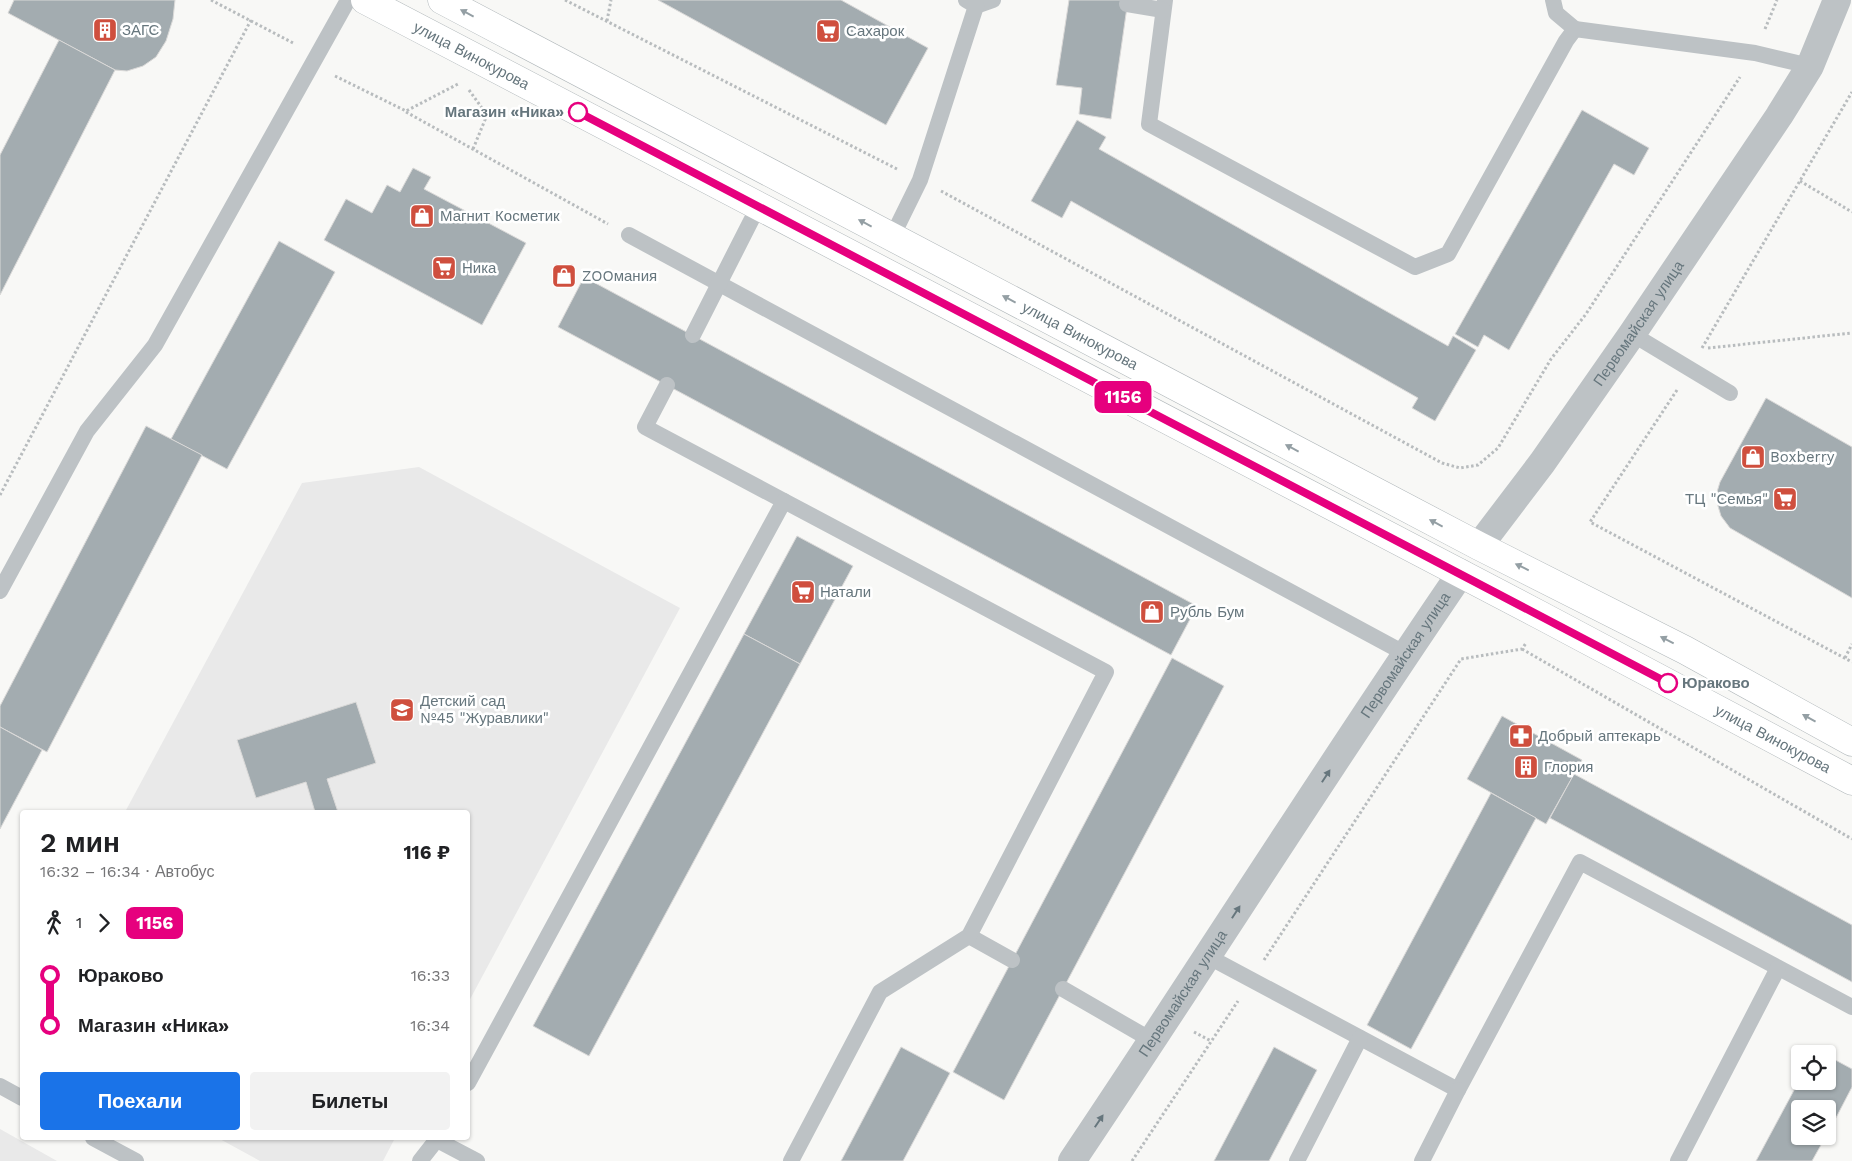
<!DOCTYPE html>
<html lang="ru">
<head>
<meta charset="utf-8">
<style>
	:root { --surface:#fff; --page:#f2f2f2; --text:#202124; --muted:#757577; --accent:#1a73e8 }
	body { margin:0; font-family:"Work Sans",sans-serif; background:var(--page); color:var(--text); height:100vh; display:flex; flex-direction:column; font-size:19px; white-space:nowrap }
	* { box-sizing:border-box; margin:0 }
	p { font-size:16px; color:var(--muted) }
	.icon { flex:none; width:28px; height:28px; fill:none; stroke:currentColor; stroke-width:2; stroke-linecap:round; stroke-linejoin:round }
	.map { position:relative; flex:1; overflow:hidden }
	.panel { position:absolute; left:20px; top:810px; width:450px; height:330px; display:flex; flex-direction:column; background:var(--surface); border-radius:5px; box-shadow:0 1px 4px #0004 }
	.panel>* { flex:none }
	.badge { padding:0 10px; border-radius:8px; font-size:18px; line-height:32px }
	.fabs { position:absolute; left:1791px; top:1045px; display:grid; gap:10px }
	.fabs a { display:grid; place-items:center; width:45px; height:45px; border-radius:5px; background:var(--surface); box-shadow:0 1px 4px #0004; font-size:25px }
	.map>.badge { position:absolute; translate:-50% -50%; box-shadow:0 0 0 2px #fff }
	.legs { display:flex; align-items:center; gap:8px; height:55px; padding:0 20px; font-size:16px }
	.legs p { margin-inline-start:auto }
	.overview { display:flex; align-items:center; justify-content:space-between; height:85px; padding:0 20px }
	h1 { font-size:28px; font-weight:600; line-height:38px }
	.action { display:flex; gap:10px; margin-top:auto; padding:10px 20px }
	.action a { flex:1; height:58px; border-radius:5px; background:var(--accent); color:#fff; font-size:20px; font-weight:600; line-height:58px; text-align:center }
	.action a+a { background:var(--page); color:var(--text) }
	ul { padding:0 20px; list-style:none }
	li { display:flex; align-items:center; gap:18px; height:50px; font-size:19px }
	li i { display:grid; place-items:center; width:8px; height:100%; margin:0 6px; background:currentColor }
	li i::after { content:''; width:12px; height:12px; margin:-6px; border:4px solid; border-radius:50%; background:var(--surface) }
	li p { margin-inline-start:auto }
	li:first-child i { background:linear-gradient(#0000 50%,currentColor 0) }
	li:last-child i { background:linear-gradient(currentColor 50%,#0000 0) }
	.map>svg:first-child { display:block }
	.built { fill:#e9e9e9 }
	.building { fill:#a3acb0; stroke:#dad9d8 }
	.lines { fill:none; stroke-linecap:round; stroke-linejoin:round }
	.secondary-casing { stroke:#b0b7ba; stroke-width:29 }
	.path { stroke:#b8bcbe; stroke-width:3; stroke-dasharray:2.5 2.5; stroke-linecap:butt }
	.service { stroke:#bdc2c5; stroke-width:16 }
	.tertiary { stroke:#bdc2c5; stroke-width:28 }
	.secondary { stroke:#fff; stroke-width:28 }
	.oneway { fill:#949fa4 }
	.oneway2 { fill:#66767d }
	.line-1-casing { stroke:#fff; stroke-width:11 }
	.line-1 { stroke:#e6007e; stroke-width:8 }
	.stop-1-dot { fill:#fff; stroke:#e6007e; stroke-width:2.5 }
	.labels { text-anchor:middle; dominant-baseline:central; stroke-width:5; stroke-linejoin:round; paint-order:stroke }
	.poi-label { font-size:15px; fill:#66767d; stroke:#fff; text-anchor:start }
	.street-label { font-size:15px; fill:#66767d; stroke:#fff }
	.stop-label { font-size:15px; font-weight:bold; fill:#66767d; stroke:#fff; text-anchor:end }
</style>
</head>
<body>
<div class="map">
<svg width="1852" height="1161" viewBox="0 0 1852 1161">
	<rect width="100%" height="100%" fill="#f8f8f6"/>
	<g class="built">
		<path d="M419,467l261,141 -212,395v-191h-343l177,-329z"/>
		<path d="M0,1129l57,32h-57z"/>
		<path d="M218,1138h177l-12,23h-123z"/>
	</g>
	<g class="building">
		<path d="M14,0h161l-2,19 -7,22 -10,16 -13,9 -16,5 -12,-1 -107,-57z"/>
		<path d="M658,0h183l87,48 -42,77z"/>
		<path d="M1069,0h59l-17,119 -32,-5 3,-26 -26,-3z"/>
		<path d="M59,40l56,30 -115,225v-140z"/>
		<path d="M1582,110l67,38 -15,27 -20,-11 -105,186 -25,-15 -6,12 -23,-13z"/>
		<path d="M1077,120l29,17 -7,12 349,197 5,-10 23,14 -41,71 -23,-13 6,-10 -347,-197 -9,17 -31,-17z"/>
		<path d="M413,168l18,9 -7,12 102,54 -44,82 -158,-85 22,-41 26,14 15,-28 13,7z"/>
		<path d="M279,241l56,31 -108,197 -56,-30z"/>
		<path d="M584,277l613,329 -26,49 -613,-328z"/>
		<path d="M1766,398l86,49v151l-122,-70 -9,-12 -3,-10 -1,-14 3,-10z"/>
		<path d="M146,426l56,29 -155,297 -47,-25v-21z"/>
		<path d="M797,536l56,30 -53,98 -56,-30z"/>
		<path d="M744,634l56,30 -211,392 -56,-30z"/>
		<path d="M1172,658l52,28 -220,414 -51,-28z"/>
		<path d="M356,702l20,61 -49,16 11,33h-23l-9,-30 -50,16 -19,-58z"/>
		<path d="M1502,716l80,44 -36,64 -79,-45z"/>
		<path d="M0,727l42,23 -42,79z"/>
		<path d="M1574,774l278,151v57l-302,-164z"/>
		<path d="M1491,793l45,25 -125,231 -44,-24z"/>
		<path d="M901,1047l49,26 -47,88h-62z"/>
		<path d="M1274,1047l43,23 -48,91h-55z"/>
		<path d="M1828,1056l24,13v18l-24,46v-24h-28v27h26l-14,25h-56l44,-82v2h28z"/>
	</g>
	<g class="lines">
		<defs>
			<g id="secondary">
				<path id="s3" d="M365,0l1175,615 312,166"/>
				<path id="s4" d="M442,0l1037,546 206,104 167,92"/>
			</g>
		</defs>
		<use href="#secondary" class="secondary-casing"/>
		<g class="path">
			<path d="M211,0l84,44"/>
			<path d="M565,0l332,169"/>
			<path d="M607,21l4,-21"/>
			<path d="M1765,29l12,-29"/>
			<path d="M335,76l71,35 52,-27"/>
			<path d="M469,90l18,25 -14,34"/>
			<path d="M406,112l202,112"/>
			<path d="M1800,181l52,31"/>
			<path d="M941,191l501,272 18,5 18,-3 20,-17 53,-89 35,-45 154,-237"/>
			<path d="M1702,348l150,-256"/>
			<path d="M1708,348l144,-15"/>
			<path d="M1677,390l-87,132 262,140"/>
			<path d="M0,495l251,-475"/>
			<path d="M1522,649l330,190"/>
			<path d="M1845,658l7,-14"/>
			<path d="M1264,960l197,-301 61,-10 4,-6"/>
			<path d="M1194,1032l17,9"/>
			<path d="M1132,1161l106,-160"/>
		</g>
		<g class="service">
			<path d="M1165,0l-16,124 266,143 33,-13 118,-213 9,-12 180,24 55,13"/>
			<path d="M1553,0l3,13 19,16"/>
			<path d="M1127,4l36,6"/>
			<path d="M976,6l17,-6"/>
			<path d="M629,235l777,419"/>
			<path d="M892,237l28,-57 56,-174 -10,-6"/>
			<path d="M1632,334l98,59"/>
			<path d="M693,335l65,-128"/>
			<path d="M667,385l-22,42 139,74"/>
			<path d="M0,591l87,-160 68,-86 193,-345"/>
			<path d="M969,936l43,24"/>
			<path d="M1207,956l251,134 122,-228 272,145"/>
			<path d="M1063,989l90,52"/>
			<path d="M468,1083l316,-582 322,171 -137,264 -89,56 -89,169"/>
			<path d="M0,1086l22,12"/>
			<path d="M93,1138l43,23"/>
			<path d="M437,1140l40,21"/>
			<path d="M420,1161l18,-23"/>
			<path d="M1297,1161l63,-123"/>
			<path d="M1422,1161l36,-71"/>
			<path d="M1678,1161l100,-193"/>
		</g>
		<g class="tertiary">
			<path id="s1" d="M1479,546l63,-83 90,-129 147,-218 31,-50 27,-66"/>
			<path id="s2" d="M1072,1161c131,-195 256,-394 389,-588"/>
		</g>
		<use href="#secondary" class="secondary"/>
	</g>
	<defs><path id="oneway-solid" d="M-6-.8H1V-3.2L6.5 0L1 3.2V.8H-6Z" transform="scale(1.25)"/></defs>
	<g class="oneway">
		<use href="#oneway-solid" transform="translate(467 13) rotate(-152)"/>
		<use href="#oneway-solid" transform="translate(865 223) rotate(-152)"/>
		<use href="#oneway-solid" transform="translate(1009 299) rotate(-152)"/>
		<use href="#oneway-solid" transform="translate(1292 448) rotate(-152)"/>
		<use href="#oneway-solid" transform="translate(1436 523) rotate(-152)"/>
		<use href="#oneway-solid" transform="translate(1522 567) rotate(-154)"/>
		<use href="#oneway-solid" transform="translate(1667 640) rotate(-153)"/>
		<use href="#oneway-solid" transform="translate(1809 718) rotate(-151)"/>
	</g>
	<g class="oneway2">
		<use href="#oneway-solid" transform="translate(1326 776) rotate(-57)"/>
		<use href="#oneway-solid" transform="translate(1236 912) rotate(-57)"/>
		<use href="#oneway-solid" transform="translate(1099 1121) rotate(-56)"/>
	</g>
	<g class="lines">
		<defs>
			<path id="line-1" d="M578,112l1090,571"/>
		</defs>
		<use href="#line-1" class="line-1-casing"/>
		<use href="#line-1" class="line-1"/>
	</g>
	<defs>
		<symbol id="building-square" viewBox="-11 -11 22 22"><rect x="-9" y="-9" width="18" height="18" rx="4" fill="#cf4f3e" stroke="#fff"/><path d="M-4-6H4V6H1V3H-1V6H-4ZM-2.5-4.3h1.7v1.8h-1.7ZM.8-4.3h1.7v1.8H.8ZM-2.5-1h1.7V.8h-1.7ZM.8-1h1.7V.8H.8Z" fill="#fff"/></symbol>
		<symbol id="supermarket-square" viewBox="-11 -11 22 22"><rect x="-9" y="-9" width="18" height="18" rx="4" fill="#cf4f3e" stroke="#fff"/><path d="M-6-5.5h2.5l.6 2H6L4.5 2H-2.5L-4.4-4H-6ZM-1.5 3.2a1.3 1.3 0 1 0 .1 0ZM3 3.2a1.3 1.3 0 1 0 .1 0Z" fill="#fff"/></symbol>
		<symbol id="shop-square" viewBox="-11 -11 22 22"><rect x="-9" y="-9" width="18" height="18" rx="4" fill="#cf4f3e" stroke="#fff"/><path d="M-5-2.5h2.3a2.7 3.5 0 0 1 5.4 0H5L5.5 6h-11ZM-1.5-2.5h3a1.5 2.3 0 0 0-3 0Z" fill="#fff"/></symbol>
		<symbol id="school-square" viewBox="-11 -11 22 22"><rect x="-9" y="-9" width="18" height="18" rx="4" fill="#cf4f3e" stroke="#fff"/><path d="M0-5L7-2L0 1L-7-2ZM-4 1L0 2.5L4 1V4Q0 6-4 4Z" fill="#fff"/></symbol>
		<symbol id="pharmacy-square" viewBox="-11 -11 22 22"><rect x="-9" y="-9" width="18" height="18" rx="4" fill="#cf4f3e" stroke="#fff"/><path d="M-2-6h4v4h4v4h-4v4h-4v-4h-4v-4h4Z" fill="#fff"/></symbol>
	</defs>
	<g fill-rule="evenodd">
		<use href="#building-square" x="91" y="16" width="28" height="28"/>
		<use href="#supermarket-square" x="814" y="17" width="28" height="28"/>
		<use href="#shop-square" x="408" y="202" width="28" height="28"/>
		<use href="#supermarket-square" x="430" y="254" width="28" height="28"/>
		<use href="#shop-square" x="550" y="262" width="28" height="28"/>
		<use href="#shop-square" x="1739" y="443" width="28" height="28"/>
		<use href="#supermarket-square" x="1771" y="485" width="28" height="28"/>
		<use href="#supermarket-square" x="789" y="578" width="28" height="28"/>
		<use href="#shop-square" x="1138" y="598" width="28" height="28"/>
		<use href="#school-square" x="388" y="696" width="28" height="28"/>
		<use href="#pharmacy-square" x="1507" y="722" width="28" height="28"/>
		<use href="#building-square" x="1512" y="753" width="28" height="28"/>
	</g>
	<g class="stop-1-dot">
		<circle cx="578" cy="112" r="9"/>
		<circle cx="1668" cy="683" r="9"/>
	</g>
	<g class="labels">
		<g class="poi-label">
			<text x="122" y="30">ЗАГС</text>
			<text x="846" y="31">Сахарок</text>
			<text x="440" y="216">Магнит Косметик</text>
			<text x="462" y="268">Ника</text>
			<text x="582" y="276">ZOOмания</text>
			<text x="1770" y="457">Boxberry</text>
			<text x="1768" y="499" text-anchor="end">ТЦ "Семья"</text>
			<text x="820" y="592">Натали</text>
			<text x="1170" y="612">Рубль Бум</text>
			<text x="420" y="701">Детский сад<tspan x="420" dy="17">№45 "Журавлики"</tspan></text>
			<text x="1538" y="736">Добрый аптекарь</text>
			<text x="1544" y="767">Глория</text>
		</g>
		<g class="street-label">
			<text stroke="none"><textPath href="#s3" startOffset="120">улица Винокурова</textPath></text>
			<text stroke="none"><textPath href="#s1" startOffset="274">Первомайская улица</textPath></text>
			<text stroke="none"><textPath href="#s4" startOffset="721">улица Винокурова</textPath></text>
			<text stroke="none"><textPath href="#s2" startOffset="606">Первомайская улица</textPath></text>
			<text stroke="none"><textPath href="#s3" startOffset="1590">улица Винокурова</textPath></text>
			<text stroke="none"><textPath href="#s2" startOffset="201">Первомайская улица</textPath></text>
		</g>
		<g class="stop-label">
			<text x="564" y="112">Магазин «Ника»</text>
			<text x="1682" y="683" text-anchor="start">Юраково</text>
		</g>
	</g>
</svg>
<div class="fabs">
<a><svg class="icon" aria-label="locate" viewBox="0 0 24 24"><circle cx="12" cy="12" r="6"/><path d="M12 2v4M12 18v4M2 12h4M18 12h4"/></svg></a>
<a><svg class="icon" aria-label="layers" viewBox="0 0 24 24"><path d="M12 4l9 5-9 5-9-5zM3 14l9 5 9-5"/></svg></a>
</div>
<b class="badge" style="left:1123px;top:397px;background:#e6007e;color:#fff">1156</b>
<section class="panel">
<div class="overview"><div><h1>2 мин</h1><p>16:32 – 16:34 · Автобус</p></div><b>116 ₽</b></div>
<div class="legs"><svg class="icon" aria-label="walk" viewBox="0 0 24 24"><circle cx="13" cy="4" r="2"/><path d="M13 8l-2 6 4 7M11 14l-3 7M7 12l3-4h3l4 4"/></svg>1<svg class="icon" aria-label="forward" viewBox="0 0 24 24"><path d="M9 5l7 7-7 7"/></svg><b class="badge" style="background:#e6007e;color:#fff">1156</b></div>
<ul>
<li><i style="color:#e6007e"></i><b>Юраково</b><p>16:33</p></li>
<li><i style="color:#e6007e"></i><b>Магазин «Ника»</b><p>16:34</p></li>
</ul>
<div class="action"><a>Поехали</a><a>Билеты</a></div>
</section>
</div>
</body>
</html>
